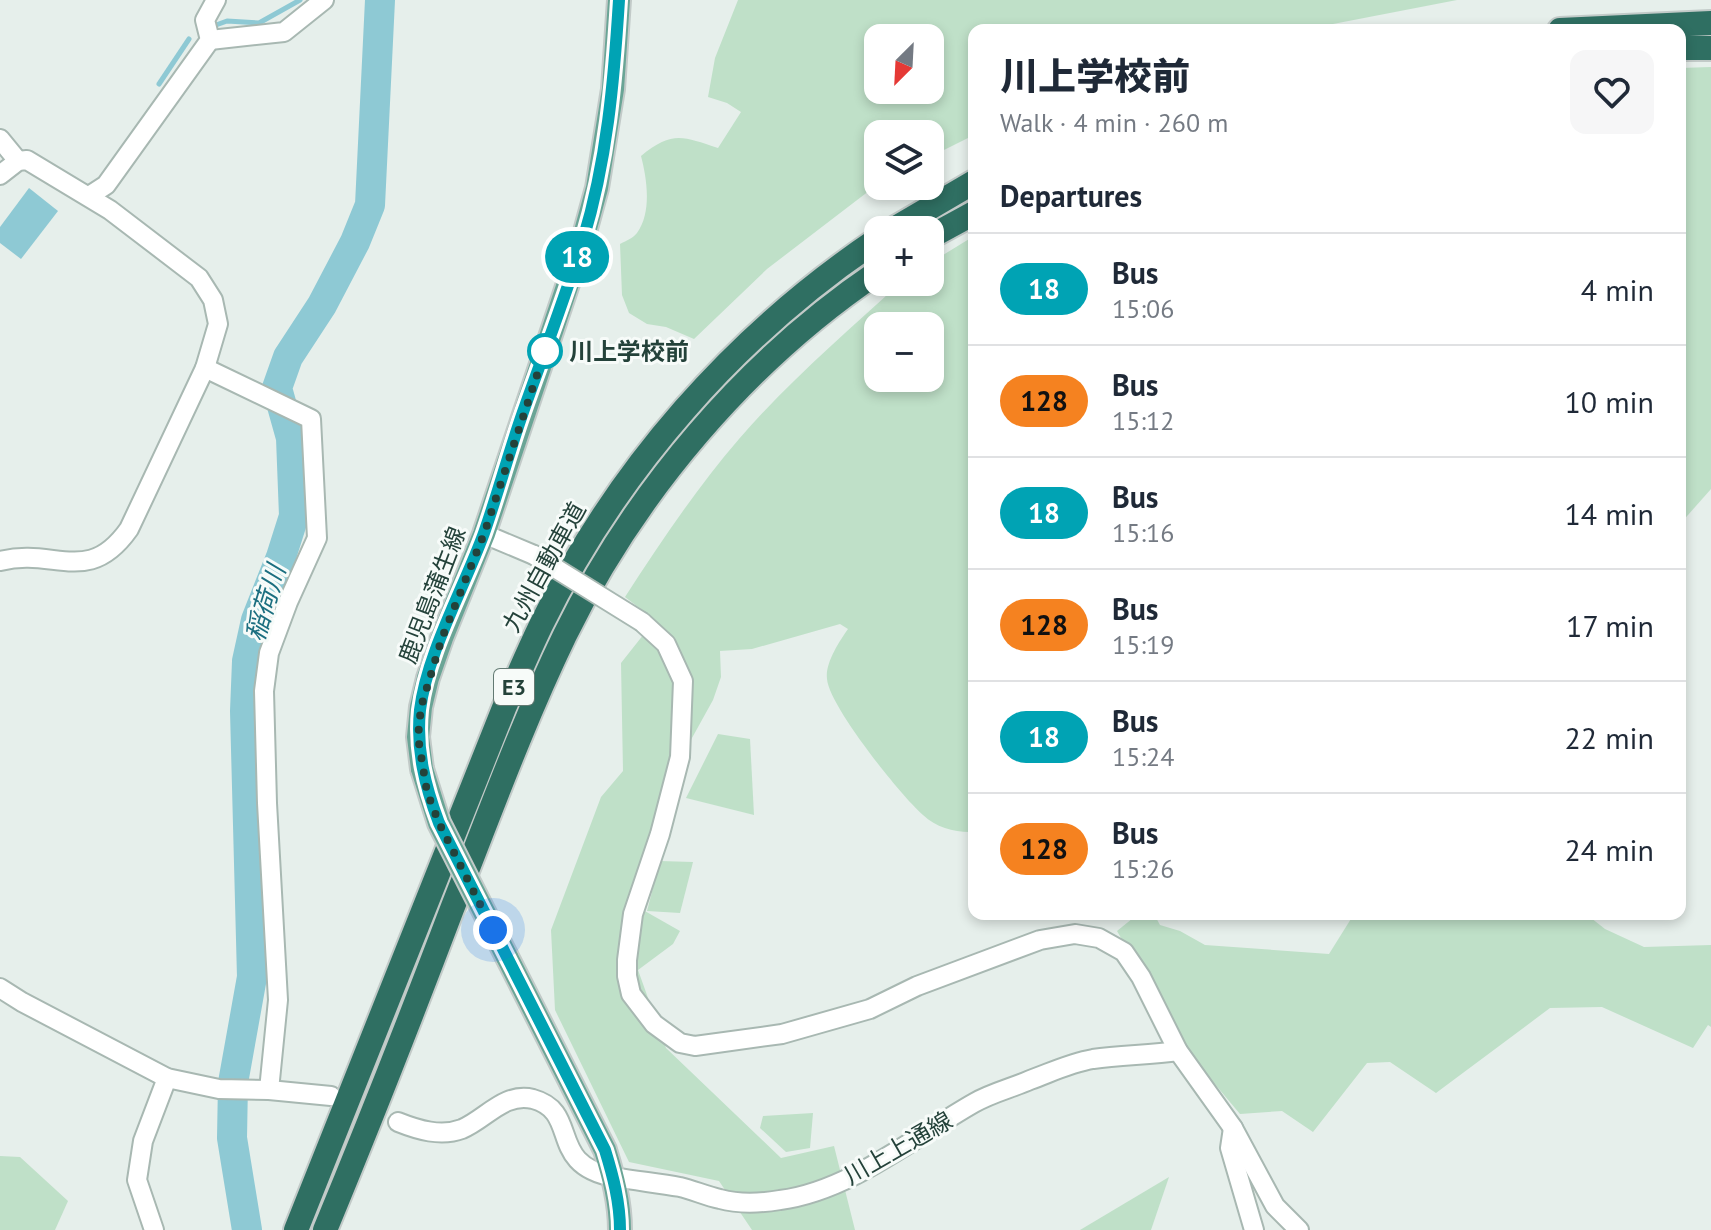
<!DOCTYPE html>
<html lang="en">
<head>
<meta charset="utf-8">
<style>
	:root { --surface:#fff; --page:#f6f6f7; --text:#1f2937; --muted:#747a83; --line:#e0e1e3 }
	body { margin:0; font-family:"PT Sans","Noto Sans JP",sans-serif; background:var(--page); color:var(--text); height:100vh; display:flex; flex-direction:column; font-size:30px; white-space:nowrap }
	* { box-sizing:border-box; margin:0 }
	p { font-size:26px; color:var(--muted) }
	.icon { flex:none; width:44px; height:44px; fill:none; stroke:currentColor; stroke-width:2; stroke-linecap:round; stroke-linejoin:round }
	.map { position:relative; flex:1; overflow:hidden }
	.side { position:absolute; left:968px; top:24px; width:718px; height:896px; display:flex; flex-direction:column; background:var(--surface); border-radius:16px; box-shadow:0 4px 12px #0003 }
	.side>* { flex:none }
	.badge { padding:0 16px; border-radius:26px; font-size:28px; line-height:52px }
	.needle { width:52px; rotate:204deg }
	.tools { position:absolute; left:864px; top:24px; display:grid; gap:16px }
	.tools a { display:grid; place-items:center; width:80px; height:80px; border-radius:16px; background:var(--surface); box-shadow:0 4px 12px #0003; font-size:40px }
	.you { position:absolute; width:40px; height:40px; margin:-20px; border:6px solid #fff; border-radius:50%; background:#1a73e8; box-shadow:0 0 0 12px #1a73e833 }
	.map>.badge { position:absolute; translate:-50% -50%; box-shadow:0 0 0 4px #fff }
	h2 { padding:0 32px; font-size:30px; line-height:72px }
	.round { display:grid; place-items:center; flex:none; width:84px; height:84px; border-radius:16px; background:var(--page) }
	.overview { display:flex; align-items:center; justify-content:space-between; height:136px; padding:0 32px }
	h1 { font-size:38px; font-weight:800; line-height:60px }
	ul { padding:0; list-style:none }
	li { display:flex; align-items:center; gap:24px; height:112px; padding:0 32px; border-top:2px solid var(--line) }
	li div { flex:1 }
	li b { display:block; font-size:30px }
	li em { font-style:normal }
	li .badge { min-width:88px; font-weight:700; text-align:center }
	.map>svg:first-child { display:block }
	.green { fill:#bfe0c8; fill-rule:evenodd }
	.water { fill:#8ec9d4 }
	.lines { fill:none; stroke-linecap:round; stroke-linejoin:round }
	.stream { stroke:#8ec9d4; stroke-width:5 }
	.river { stroke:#8ec9d4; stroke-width:30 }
	.minor-casing { stroke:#a8b8b2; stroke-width:22 }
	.major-casing { stroke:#c2cac8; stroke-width:26 }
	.highway-casing { stroke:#c2cac8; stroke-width:28 }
	.minor { stroke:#fff; stroke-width:18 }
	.major { stroke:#6aa596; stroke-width:22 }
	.highway { stroke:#2f6f62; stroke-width:24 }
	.minor-bridge-casing { stroke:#a8b8b2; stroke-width:22; stroke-linecap:butt }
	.major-bridge-casing { stroke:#c2cac8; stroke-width:26; stroke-linecap:butt }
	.minor-bridge { stroke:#fff; stroke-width:18 }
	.major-bridge { stroke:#6aa596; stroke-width:22 }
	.line-casing { stroke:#fff; stroke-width:18 }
	.line { stroke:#00a3b4; stroke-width:12 }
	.walk { stroke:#24423a; stroke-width:8; stroke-dasharray:0 14.4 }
	.stop-dot { fill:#fff; stroke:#00a3b4; stroke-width:4 }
	.labels { text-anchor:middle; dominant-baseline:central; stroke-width:6; stroke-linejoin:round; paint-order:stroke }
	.shield { fill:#f7fbf9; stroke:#637a73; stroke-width:2 }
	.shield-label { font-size:22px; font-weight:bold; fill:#24423a }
	.stop-label { font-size:24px; font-weight:bold; fill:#24423a; stroke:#f7fbf9; text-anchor:start }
	.street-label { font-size:24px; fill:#24423a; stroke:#f7fbf9 }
	.water-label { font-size:26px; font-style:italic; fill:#1c6f80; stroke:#f7fbf9 }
</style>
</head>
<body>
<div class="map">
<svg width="1711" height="1230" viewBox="0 0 1711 1230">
	<rect width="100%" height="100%" fill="#e6efeb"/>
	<g class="green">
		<path d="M738,0h719l-155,30h-328v105l-44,22v-23h-52v50l-111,85 -73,70 -28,-12 -19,-3 -18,-11 -7,-18 -2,-51c6,-3 13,-6 17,-11 15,-21 10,-54 4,-77 32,-26 42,-19 77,-8l23,-36 -14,-9 -19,-6 7,-39zM930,38v52h-52v-52z"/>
		<path d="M1711,67v422l-31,35v-456z"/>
		<path d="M974,236v596c-18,1 -37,-4 -51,-17 -22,-19 -94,-109 -96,-136 -2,-16 12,-37 21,-50l-8,-5 -88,25 -32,2 1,26 -8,23 -52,94 -25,112 44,25 -7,13 -35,26 28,78 115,110 53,-12 21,84h-103l-33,-49 -90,-19 -74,-152 -4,-80 50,-133 22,-26 -2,-108 34,-43 -30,-23c35,-54 71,-108 114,-158 49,-57 107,-106 162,-157h29v-19zM878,326h52v52h-52z"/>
		<path d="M718,734l32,5 4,76 -68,-17z"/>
		<path d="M660,861l33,1 -13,51 -33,-2z"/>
		<path d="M1138,914h16l6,11 20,6 25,14 124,9 25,-40h232l19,15 39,18 67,-2v82l-3,-2 -15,23 -91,-41 -52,1 -114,85 -46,-31 -23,1 -54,69 -31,-21 -42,3 -57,-68 -66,-115z"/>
		<path d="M813,1113l-3,35 -24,4 -26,-24 3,-12z"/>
		<path d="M0,1156l20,1 48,44 -13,29h-55z"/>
		<path d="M1169,1177l-18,53h-71z"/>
	</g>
	<path class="water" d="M29,188l29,23 -37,48 -21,-16v-16z"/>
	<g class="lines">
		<g class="stream">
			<path d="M216,25l11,-4 32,2 41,-23"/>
			<path d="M159,84l30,-45"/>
		</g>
		<path class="river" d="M247,1230l-15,-92 1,-55 19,-106 -7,-266 2,-50 9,-41 25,-63 13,-41 -3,-78 -14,-50 11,-31 34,-52 33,-63 15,-37 10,-205"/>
		<defs>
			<g id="minor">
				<path d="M210,40l74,-8 40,-32"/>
				<path d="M0,139l18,22"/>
				<path d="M0,175l18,-14 9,-1 83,50 89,68 14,22 5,24 -13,44 -76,161c-41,58 -74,18 -129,32"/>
				<path d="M89,196l17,-11 104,-145 -5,-20 11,-20"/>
				<path d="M205,368l106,51 6,119 -29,64 -19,51 -5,38 3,112 11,197 -9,90"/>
				<path d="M484,534l50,21"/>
				<path d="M642,622l24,22 17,37 -3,76 -20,77 -27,80 -6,46v16l4,18 23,30 26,19 15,3 87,-12 88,-25 47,-23 123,-46 35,-6 24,4 25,14 17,25 37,74 55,77 42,78 24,24"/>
				<path d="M0,988l22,14 145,76 52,11 50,1 62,6"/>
				<path d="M398,1122c20,8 43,15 64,7 24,-10 42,-37 71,-30 48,13 13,66 81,78 22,4 44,6 66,10 13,3 26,9 40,12 18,5 42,4 60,1 70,-9 134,-63 194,-97 17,-10 38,-15 56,-23 22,-8 40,-17 63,-21 28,-4 57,-4 85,-8"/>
				<path d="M1233,1128l-3,20 24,82"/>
				<path d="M154,1230l-17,-50 6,-39 24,-63"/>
			</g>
			<g id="major">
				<path d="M422,769l-4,-32 3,-30 7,-29 14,-40 42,-104 99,-295 14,-51 16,-99 6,-89"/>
				<path d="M507,957l98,193c8,26 15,52 15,80"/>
			</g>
			<g id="highway">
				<path d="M1560,30l151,-7"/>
				<path d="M1680,48h31"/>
				<path d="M892,230l82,-48"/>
				<path d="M930,237l44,-24"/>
				<path d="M296,1230l208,-522c12,-28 24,-56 37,-83 76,-156 194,-290 337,-386"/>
				<path d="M325,1230c44,-106 86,-213 127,-321 36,-91 70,-185 113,-274 70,-143 181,-274 313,-363"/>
			</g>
		</defs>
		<use href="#minor" class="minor-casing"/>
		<use href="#major" class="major-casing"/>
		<use href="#highway" class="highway-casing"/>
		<use href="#minor" class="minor"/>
		<use href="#major" class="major"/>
		<use href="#highway" class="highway"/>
		<defs>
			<path id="minor-bridge" d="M534,555l108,67"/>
			<path id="major-bridge" d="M422,769l17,54 68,134"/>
		</defs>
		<use href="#minor-bridge" class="minor-bridge-casing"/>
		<use href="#major-bridge" class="major-bridge-casing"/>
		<use href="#minor-bridge" class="minor-bridge"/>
		<use href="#major-bridge" class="major-bridge"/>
	</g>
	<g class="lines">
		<defs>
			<path id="line" d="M619,0c-5,81 -12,161 -36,240 -18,58 -40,115 -60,172 -14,40 -25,81 -39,121 -20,55 -57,120 -64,177 -4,40 5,76 19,113l166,327c8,26 15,52 15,80"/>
		</defs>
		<use href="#line" class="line-casing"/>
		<use href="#line" class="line"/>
		<path class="walk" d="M493,930l-54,-107 -12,-31 -9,-55 3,-30 21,-69 42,-104 61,-183"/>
	</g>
	<circle class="stop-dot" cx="545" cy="351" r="16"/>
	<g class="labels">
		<rect class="shield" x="494" y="669" width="40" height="36" rx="6"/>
		<g class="shield-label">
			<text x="514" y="687">E3</text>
		</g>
		<g class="stop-label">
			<text x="569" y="351">川上学校前</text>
		</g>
		<g class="street-label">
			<text transform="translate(544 567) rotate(-61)">九州自動車道</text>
			<text transform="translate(432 595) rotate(-69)">鹿児島蒲生線</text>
			<text transform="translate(898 1148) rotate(-30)">川上上通線</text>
		</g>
		<g class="water-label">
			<text transform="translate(265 603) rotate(-73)">稲荷川</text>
		</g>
	</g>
</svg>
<div class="tools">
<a><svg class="needle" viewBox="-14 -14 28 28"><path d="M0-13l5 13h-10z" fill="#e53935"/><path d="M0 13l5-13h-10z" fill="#747a83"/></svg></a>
<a><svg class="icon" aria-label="layers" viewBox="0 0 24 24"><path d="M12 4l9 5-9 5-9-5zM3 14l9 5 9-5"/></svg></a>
<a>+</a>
<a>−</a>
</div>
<div class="you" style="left:493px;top:930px"></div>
<b class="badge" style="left:577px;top:257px;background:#00a3b4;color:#fff">18</b>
<section class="side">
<div class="overview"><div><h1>川上学校前</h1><p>Walk · 4 min · 260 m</p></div><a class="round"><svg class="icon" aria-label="heart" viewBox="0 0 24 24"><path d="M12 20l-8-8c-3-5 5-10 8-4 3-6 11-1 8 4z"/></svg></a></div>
<h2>Departures</h2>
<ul>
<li><span class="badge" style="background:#00a3b4;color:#fff">18</span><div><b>Bus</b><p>15:06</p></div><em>4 min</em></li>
<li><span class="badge" style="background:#f58220;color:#111">128</span><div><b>Bus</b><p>15:12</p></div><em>10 min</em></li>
<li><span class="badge" style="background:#00a3b4;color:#fff">18</span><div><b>Bus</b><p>15:16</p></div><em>14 min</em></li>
<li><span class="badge" style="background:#f58220;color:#111">128</span><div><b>Bus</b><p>15:19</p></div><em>17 min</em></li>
<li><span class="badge" style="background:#00a3b4;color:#fff">18</span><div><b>Bus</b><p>15:24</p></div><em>22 min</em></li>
<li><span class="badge" style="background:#f58220;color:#111">128</span><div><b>Bus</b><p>15:26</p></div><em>24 min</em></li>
</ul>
</section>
</div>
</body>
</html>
